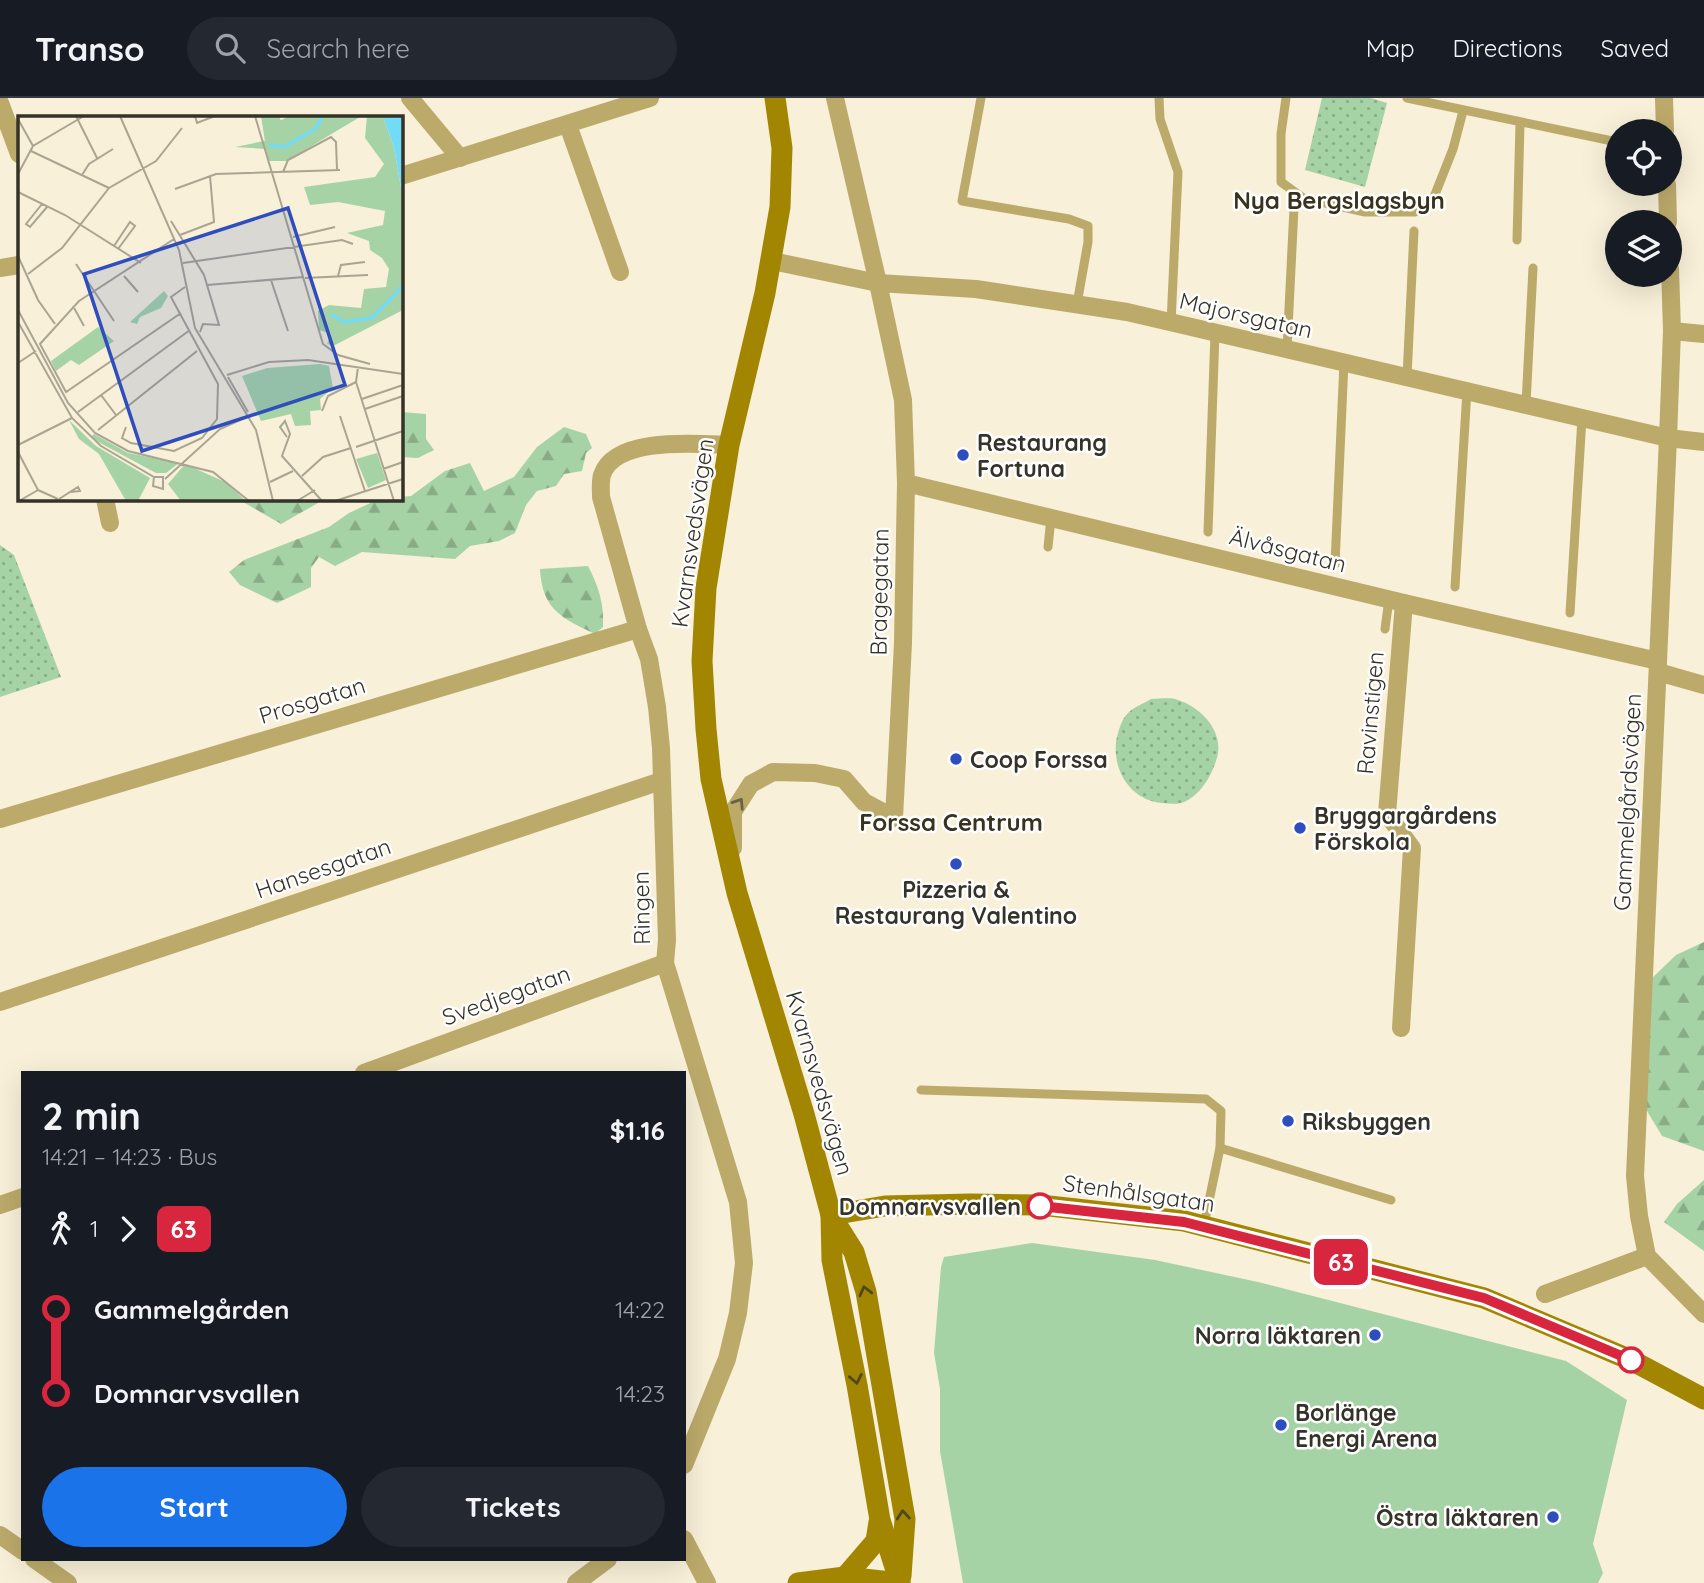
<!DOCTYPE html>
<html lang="en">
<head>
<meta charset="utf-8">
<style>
	:root { --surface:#171b24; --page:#242831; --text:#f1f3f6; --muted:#9ea1a6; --line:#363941; --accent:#1a73e8 }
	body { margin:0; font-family:Quicksand,sans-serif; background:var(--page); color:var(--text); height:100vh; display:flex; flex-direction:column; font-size:26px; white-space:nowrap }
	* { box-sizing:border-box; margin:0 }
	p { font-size:23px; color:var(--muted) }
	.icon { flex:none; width:38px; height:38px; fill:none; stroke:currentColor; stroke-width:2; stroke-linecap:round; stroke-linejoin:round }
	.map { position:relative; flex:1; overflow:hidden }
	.drawer { position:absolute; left:21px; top:973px; width:665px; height:490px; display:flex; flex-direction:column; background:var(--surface); border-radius:0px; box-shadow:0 7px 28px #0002 }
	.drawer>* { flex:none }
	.badge { padding:0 14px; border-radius:10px; font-size:24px; line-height:46px }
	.buttons { position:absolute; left:1605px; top:21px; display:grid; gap:14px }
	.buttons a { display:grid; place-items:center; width:77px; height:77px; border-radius:50%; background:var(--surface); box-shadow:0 7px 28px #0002; font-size:35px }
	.map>.badge { position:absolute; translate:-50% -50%; box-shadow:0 0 0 4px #fff }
	.legs { display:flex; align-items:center; gap:10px; height:77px; padding:0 21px; font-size:23px }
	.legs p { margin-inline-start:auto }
	.summary { display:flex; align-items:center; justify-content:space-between; height:119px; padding:0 21px }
	h1 { font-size:38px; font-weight:800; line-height:52px }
	.primary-button { display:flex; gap:14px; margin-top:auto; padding:14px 21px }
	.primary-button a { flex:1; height:80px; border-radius:42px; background:var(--accent); color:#fff; font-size:28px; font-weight:800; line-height:80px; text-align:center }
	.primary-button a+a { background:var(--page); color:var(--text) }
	ul { padding:0 21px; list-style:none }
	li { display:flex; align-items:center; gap:24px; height:84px; font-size:26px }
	li i { display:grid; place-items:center; width:10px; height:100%; margin:0 9px; background:currentColor }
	li i::after { content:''; width:18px; height:18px; margin:-9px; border:5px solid; border-radius:50%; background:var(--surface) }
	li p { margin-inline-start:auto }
	li:first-child i { background:linear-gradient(#0000 50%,currentColor 0) }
	li:last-child i { background:linear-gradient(currentColor 50%,#0000 0) }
	header { display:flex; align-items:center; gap:42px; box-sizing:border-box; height:98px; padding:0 35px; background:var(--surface); border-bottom:2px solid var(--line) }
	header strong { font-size:33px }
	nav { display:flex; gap:38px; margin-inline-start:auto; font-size:24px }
	.search { width:490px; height:63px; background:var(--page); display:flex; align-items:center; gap:18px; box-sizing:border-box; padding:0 24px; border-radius:38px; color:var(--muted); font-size:26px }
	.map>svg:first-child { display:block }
	.grass { fill:url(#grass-dots) }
	.forest { fill:url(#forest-firs) }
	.garden { fill:#a6d3a5 }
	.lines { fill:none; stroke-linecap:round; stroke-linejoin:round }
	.lane { stroke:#bcaa6b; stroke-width:9 }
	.street { stroke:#bcaa6b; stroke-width:18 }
	.secondary { stroke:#a28602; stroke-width:21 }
	.oneway { stroke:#6b6243 }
	.oneway2 { stroke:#50471f }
	.line-1-casing { stroke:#fff; stroke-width:16 }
	.line-1 { stroke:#d7263d; stroke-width:10 }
	.poi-dot { fill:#2f4ebe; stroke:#fefefe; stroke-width:2.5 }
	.stop-1-dot { fill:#fff; stroke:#d7263d; stroke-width:3.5 }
	.labels { text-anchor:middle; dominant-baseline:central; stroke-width:5; stroke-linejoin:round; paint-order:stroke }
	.street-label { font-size:23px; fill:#353229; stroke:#fefefe }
	.poi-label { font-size:23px; font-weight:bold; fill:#353229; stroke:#fefefe; text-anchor:start }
	.stop-label { font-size:23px; font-weight:bold; fill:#353229; stroke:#fefefe; text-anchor:end }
	.neighbourhood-label { font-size:24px; font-weight:bold; fill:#38321f; stroke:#fefefe }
	.inset-river { fill:none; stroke:#73dbf5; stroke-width:3.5 }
	.inset-road { fill:none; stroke:#aaa492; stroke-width:2 }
	.view { fill:#2f4ebe; fill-opacity:0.15; stroke:#2f4ebe; stroke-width:3.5 }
	.inset-edge { fill:none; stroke:#353229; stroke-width:3.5 }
</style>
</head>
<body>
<header>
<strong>Transo</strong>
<div class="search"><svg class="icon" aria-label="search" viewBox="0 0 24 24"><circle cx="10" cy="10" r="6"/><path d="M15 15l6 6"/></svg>Search here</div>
<nav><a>Map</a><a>Directions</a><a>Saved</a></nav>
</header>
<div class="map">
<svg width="1704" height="1485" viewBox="0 0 1704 1485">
	<defs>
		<pattern id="grass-dots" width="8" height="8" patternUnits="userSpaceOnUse" patternTransform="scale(1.75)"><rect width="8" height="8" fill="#a6d3a5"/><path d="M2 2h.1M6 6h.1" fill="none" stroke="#88ac86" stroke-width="1.8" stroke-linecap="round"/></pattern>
		<pattern id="forest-firs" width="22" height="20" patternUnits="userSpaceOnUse" patternTransform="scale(1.75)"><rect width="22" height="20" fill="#a6d3a5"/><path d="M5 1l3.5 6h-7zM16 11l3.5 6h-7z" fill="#88ac86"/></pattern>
	</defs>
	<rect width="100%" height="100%" fill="#f8f0d8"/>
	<g class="grass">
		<path d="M1322,0h49l16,5 -22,84 -60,-17z"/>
		<path d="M0,447l14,10 47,122 -61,20z"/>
		<path d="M1151,601c9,0 19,-2 27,1 25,8 48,34 38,61 -5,15 -14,31 -28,39 -7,5 -17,4 -26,3 -31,-3 -49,-31 -46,-61 2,-10 5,-22 12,-29 6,-6 17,-10 23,-14z"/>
	</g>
	<g class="forest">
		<path d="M401,314l25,2v25l8,11 -16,8 -17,-1z"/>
		<path d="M564,329l22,7 6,14 -6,5 -4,18 -18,3 -8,12 -19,5 -11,14 -11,28 -16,8 -29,5 -15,13 -93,-7 -27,14 -16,-9 -8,11v19l-34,16 -37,-18 -11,-13 15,-12 85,-33 20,-14 30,-14h22v-2l10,-1 34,-25 25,-8 14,28 30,-14 23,-30z"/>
		<path d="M238,401h87l-44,25z"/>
		<path d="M588,468c11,21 16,38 15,61l-8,7c-34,-16 -53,-25 -55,-65z"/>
		<path d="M1704,844v209l-42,-15 -21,-35 8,-120 27,-26z"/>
		<path d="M1704,1082v71l-40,-29 13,-18z"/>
	</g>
	<path class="garden" d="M1032,1145l123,17 103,22 308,79 61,39 -34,144 10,29 -5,10h-635l-23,-132v-62l-6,-36 7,-86 3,-10z"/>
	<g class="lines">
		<g class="lane">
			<path d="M981,0l-19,103 107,18 19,7v16l-11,62"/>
			<path d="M1159,0l1,21 18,53 -7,151"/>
			<path d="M1286,0l-5,36v48l22,16 62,14h50l19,-15 19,-48 10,-38"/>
			<path d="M1407,0l210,44"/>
			<path d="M1517,142l3,-117"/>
			<path d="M1287,251l7,-141"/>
			<path d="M1407,279l7,-146"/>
			<path d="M1526,306l7,-136"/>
			<path d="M1208,434l7,-199"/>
			<path d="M1048,449l3,-29"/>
			<path d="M1335,466l9,-202"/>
			<path d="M1455,489l12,-197"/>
			<path d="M1570,515l12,-195"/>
			<path d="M1385,531l4,-30"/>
			<path d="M921,992l285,9 15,12 -1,37 -16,77"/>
			<path d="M1220,1050l171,52"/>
		</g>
		<g class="street">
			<path d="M410,0l50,60"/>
			<path d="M1664,0l1,33"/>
			<path d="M0,5l19,51"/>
			<path d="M568,27l52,147"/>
			<path d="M401,78l249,-78"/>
			<path d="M1667,86l1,38"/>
			<path d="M772,163l106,22 98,6 151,23 541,126 36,4"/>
			<path d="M0,170l19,-3"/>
			<path d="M1670,170l2,63 -4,107 -33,738 4,40 8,40 57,58"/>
			<path d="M1672,233l32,3"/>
			<path d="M906,385l498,120 254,58"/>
			<path d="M105,401l5,24"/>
			<path d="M1658,574l46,13"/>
			<path d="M0,721l638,-190"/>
			<path d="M733,750v-36l18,-28 22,-12 42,1 29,6 20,23 30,16 9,-175 3,-160 -3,-83 -25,-117 -43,-185"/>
			<path d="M0,904l661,-221"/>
			<path d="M1401,930l11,-180 -25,-34 17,-211"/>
			<path d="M364,975l301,-110"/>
			<path d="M0,1107l23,-8"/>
			<path d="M1545,1196l102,-38"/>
			<path d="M684,1367l43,-106 11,-46 6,-50 -6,-61 -73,-239 2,-23 -6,-192 -4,-41 -8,-48 -11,-30 -37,-132c0,-7 -1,-15 1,-22 13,-39 95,-31 127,-30"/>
			<path d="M0,1437l23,16"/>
			<path d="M684,1441l23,44"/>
			<path d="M34,1461l34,24"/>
			<path d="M576,1485l32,-24"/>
		</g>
		<g class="secondary">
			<path d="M775,0l7,50 -2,59 -15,86 -36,152 -23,143 -4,73 4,68 5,50 26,114 67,221 27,101 1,45 25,125 23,135 20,63"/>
			<path d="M831,1117l54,-9 86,-2 69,1 144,16 300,77 147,62 73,39"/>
			<path d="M832,1119l22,35 12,40 39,227 -4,57"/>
			<path d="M845,1479l31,-36 3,-19"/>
			<path d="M798,1485l47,-6 55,6"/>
		</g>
	</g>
	<defs><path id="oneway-chevron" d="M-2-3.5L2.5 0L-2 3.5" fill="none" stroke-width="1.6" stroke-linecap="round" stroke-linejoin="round" transform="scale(1.75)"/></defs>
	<use class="oneway" href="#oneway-chevron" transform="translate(739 705) rotate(-57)"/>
	<g class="oneway2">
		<use href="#oneway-chevron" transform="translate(865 1193) rotate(-104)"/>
		<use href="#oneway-chevron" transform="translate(856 1281) rotate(79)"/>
		<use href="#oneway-chevron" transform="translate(903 1417) rotate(-95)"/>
	</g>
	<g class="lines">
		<defs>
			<path id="line-1" d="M1040,1108l144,16 300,76 147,62"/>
		</defs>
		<use href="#line-1" class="line-1-casing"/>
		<use href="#line-1" class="line-1"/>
	</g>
	<g class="poi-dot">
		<circle cx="963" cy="357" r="7"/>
		<circle cx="956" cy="661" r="7"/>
		<circle cx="1300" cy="730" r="7"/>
		<circle cx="956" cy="766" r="7"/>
		<circle cx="1288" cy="1023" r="7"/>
		<circle cx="1375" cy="1237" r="7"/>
		<circle cx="1281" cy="1327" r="7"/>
		<circle cx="1553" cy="1419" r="7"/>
	</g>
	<g class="stop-1-dot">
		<circle cx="1040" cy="1108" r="12"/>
		<circle cx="1631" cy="1262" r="12"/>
	</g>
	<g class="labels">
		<g class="street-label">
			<text transform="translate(1246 217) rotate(13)">Majorsgatan</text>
			<text transform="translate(692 435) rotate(-82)">Kvarnsvedsvägen</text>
			<text transform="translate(1288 452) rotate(14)">Älvåsgatan</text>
			<text transform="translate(879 494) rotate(-89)">Bragegatan</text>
			<text transform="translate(312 602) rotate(-17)">Prosgatan</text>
			<text transform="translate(1370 615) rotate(-85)">Ravinstigen</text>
			<text transform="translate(1627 704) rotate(-87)">Gammelgårdsvägen</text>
			<text transform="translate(323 770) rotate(-19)">Hansesgatan</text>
			<text transform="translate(641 810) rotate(-91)">Ringen</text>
			<text transform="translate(506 897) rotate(-20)">Svedjegatan</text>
			<text transform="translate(820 985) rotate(74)">Kvarnsvedsvägen</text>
			<text transform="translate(1139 1095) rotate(8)">Stenhålsgatan</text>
		</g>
		<g class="poi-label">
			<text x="977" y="344">Restaurang<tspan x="977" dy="26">Fortuna</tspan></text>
			<text x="970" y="661">Coop Forssa</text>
			<text x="1314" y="717">Bryggargårdens<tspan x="1314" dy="26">Förskola</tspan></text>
			<text x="956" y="791" text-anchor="middle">Pizzeria &amp;<tspan x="956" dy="26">Restaurang Valentino</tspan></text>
			<text x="1302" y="1023">Riksbyggen</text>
			<text x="1361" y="1237" text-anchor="end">Norra läktaren</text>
			<text x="1295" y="1314">Borlänge<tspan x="1295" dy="26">Energi Arena</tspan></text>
			<text x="1539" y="1419" text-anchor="end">Östra läktaren</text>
		</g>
		<g class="stop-label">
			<text x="1021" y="1108">Domnarvsvallen</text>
		</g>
		<g class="neighbourhood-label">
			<text x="1339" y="102">Nya Bergslagsbyn</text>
			<text x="951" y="724">Forssa Centrum</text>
		</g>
	</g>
	<g transform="translate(18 18)">
		<rect width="385" height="385" fill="#f8f0d8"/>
		<path d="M243,0h18l5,12 77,-12 -74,45h-19zM80,211l16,14 -35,24 -8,-5 -15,11 -5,-10zM51,304l27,26 54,32 -12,23h-12l-27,-47 -20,-15zM76,318l34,19 51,10 -13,10h-10l-54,-29 -11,-7zM359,337l9,27 -18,8 -12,-29zM167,348l40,18 21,19h-65l-13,-17z" fill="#a6d3a5"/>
		<path d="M271,0h73l-76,43 -17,-1 -3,-9 -31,-2 39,-8 2,-16zM349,0h16l11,32 9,51v111l-70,36 -6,-2 4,-10 -12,-4 -1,-19 11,-6 32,3 3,-19 22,-2 3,-18 -7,-11 -12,-8 -1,-9 -22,-8 36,-8 2,-14 -47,-9 -28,3 -6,-18 71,-10 9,-13 -19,-26zM146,175l4,5 -7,12 -21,9 -3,7 -7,-2z" fill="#a6d3a5"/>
		<path d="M302,248l9,2 4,22 -13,11 1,11 -11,1 1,14 -16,1 -4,-12 -30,7 -19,-45 25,-8z" fill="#a6d3a5"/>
		<path d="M365,0h20v83l-9,-51z" fill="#73dbf5"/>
		<path class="inset-river" d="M251,29l15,2 31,-18 8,-13M313,198l13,8 28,-4 31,-32"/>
		<path class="inset-road" d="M58,0l21,42M102,0l59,134 16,78 61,102 17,71M177,0l2,7 18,-7M237,0l68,228 15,11 32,9M0,3l15,27M13,35l78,37M265,56l5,-12 43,-23 5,5 1,28M0,58l15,-28 51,-30M64,59l7,-11 24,-15M157,73l41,-15 124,-4M0,76l47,23 76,48M24,88l-16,20 4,3 17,-20M153,105l33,54 15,50 -16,-1 -3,8M162,119l34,-13 -4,-46M275,121l42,-10M156,123l-95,62 -39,43 26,48 115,-79M96,130l16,-24 5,4 -17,23M0,140l20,44 17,24M165,147l159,-23 11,4M58,148l38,57M10,158l34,-26 47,-60 47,-27 26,-33M106,160l14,16M320,160l3,-11 24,-3M287,162l63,-3M253,164l17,51M189,169l97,-8M55,190l11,20M0,194l50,93 27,30 33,18 85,21 36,29M0,206l54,96 29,28 53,31h9v12l-10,-3 1,-9M0,247l18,-12M340,251l-2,15 38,119M209,259l42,-13 39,-2 95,14M210,261l20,35M83,279l15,20M344,283l41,-14M347,293l38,-13M304,295l6,-15 28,-14M60,296l112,-82M322,300l25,75M108,311l-4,11 9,5 43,8 28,-13 15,-19 1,-35 -47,-87 14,-10M80,314l99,-79M269,321l-7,-10 5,-6 5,13 -8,22 40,45M0,329l54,-27M338,331l47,-16M0,336l20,38M365,353l20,-7M284,360l21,-19 28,-9M147,363l55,-50 29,-13M252,366l23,-11M20,374l20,9M41,383l19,-12 2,4 -9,1M1,385l19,-11M279,385l18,-11M317,385l68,-22"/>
		<path class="view" d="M270,92l57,177 -203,66 -58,-177z"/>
		<rect width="385" height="385" class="inset-edge"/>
	</g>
</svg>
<div class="buttons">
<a><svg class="icon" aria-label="locate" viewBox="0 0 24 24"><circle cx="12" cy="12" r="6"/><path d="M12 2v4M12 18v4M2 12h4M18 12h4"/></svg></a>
<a><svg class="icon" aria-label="layers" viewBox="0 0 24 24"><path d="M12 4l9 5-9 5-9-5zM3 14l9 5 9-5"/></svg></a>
</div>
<b class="badge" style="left:1341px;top:1164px;background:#d7263d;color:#fff">63</b>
<section class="drawer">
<div class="summary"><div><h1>2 min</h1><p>14:21 – 14:23 · Bus</p></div><b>$1.16</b></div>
<div class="legs"><svg class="icon" aria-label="walk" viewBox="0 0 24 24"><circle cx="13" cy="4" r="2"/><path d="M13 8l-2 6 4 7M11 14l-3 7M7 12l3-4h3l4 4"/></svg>1<svg class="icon" aria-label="forward" viewBox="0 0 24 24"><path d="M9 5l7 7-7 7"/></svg><b class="badge" style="background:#d7263d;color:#fff">63</b></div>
<ul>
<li><i style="color:#d7263d"></i><b>Gammelgården</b><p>14:22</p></li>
<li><i style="color:#d7263d"></i><b>Domnarvsvallen</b><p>14:23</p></li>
</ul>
<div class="primary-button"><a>Start</a><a>Tickets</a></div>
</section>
</div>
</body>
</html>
